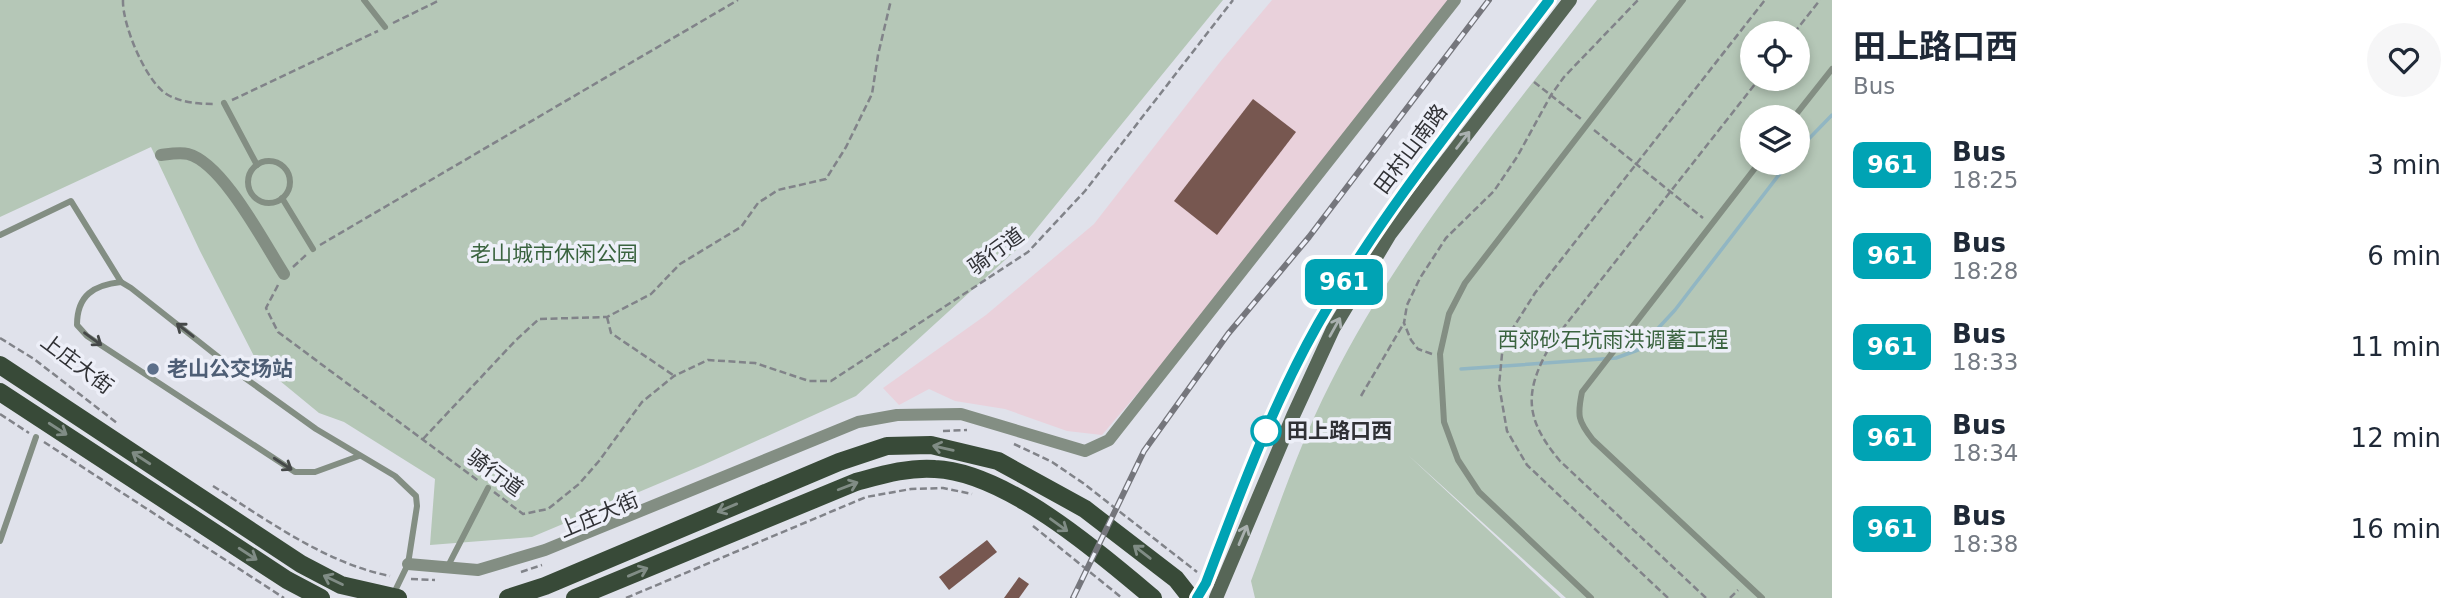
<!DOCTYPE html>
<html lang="en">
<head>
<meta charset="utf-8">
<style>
	:root { --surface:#fff; --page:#f6f6f7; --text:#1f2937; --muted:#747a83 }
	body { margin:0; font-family:"DejaVu Sans","Noto Sans SC",sans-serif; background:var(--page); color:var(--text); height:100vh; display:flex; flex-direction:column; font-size:26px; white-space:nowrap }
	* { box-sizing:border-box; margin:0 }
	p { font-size:23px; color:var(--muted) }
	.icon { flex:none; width:38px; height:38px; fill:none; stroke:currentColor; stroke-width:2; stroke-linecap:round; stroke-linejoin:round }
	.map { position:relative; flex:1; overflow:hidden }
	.side { display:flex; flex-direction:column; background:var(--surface); width:630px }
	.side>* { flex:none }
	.badge { padding:0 14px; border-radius:10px; font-size:24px; line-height:46px }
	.controls { position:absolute; left:1740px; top:21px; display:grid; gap:14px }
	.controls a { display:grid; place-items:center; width:70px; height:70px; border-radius:50%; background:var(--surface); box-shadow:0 4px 10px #0003; font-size:35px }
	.map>.badge { position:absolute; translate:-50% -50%; box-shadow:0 0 0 4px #fff }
	.round { display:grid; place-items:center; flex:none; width:74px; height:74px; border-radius:37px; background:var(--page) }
	.overview { display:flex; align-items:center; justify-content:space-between; height:119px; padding:0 21px }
	h1 { font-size:33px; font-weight:700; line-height:52px }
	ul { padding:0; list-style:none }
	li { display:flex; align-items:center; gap:21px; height:91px; padding:0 21px }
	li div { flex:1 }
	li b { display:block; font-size:26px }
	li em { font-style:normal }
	li .badge { min-width:77px; font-weight:700; text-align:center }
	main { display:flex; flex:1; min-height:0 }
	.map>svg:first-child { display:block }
	.industrial { fill:#e9d1db }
	.green { fill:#b5c7b7; fill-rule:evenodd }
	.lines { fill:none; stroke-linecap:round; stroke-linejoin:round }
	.stream { stroke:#91b6c3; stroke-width:3.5 }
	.building { fill:#775750 }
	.path { stroke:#818389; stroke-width:2.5; stroke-dasharray:7 3.5; stroke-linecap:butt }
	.lane { stroke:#838e83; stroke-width:6 }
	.street { stroke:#838e83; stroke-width:12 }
	.secondary { stroke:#576657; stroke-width:14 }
	.primary { stroke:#384a38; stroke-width:18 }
	.rail-casing { stroke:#75767c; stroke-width:6 }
	.rail { stroke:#edeff8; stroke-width:3.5; stroke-dasharray:10; stroke-linecap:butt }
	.oneway { stroke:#aab1b0 }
	.oneway2 { stroke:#454848 }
	.oneway3 { stroke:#808c85 }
	.line-casing { stroke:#fff; stroke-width:16 }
	.line { stroke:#00a3b4; stroke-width:10 }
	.service-dot { fill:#5c6f8a; stroke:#edeff8; stroke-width:2.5 }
	.stop-dot { fill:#fff; stroke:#00a3b4; stroke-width:3.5 }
	.labels { text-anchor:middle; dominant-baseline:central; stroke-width:7; stroke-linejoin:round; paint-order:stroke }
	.street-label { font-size:21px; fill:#303135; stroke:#edeff8 }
	.park-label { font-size:21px; fill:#3a633f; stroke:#edeff8 }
	.service-label { font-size:21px; font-weight:bold; fill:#4e5e75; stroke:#edeff8; text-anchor:start }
	.stop-label { font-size:21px; font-weight:bold; fill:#303135; stroke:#edeff8; text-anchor:start }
</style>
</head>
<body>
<main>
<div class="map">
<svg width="1832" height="598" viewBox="0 0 1832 598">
	<rect width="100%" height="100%" fill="#e0e2eb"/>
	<path class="industrial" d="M1272,0h181l-287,360 -64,75 -35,-4 -62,-22 -50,-8 -26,-12 -30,16 -16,-17 103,-73 108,-91 126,-162z"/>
	<g class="green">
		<path d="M0,0h1223l-195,239 -172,157 -153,69 -171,72 -102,8 5,-66 -91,-57 -25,-9 -62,-51 -57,-111 -49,-104 -151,70z"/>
		<path d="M1597,0h235v598h-266l-158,-143 153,143h-306l-4,-17c25,-66 47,-134 79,-197 70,-140 172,-261 267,-384zM1752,33h45v46h-45zM1752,117h45v46h-45z"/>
	</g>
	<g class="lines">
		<g class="stream">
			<path d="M1797,151l35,-36"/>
			<path d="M1461,369l155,-11 22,-8 37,-40 113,-147"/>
		</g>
	</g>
	<g class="building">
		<path d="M1253,99l43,33 -79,103 -43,-34z"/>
		<path d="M987,540l10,12 -48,38 -10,-13z"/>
		<path d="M1019,577l10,7 -10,14h-15z"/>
	</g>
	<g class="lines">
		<g class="path">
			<path d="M123,0c-1,24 23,83 45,95 15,8 31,9 48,9"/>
			<path d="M393,23l47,-23"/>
			<path d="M1794,33l26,-33"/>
			<path d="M1534,82l47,37"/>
			<path d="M232,100l146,-69"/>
			<path d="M1594,130l109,88"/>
			<path d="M320,245l418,-245"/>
			<path d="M293,267l13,-12"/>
			<path d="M278,285l-12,23 12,24 202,150"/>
			<path d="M607,317l4,16 62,42"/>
			<path d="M0,338l34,21 83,64"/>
			<path d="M1432,354l-14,-5 -7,-9 -7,-17 3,-18 13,-27 26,-40 48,-47 23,-34 34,-62 13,-18 74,-77"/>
			<path d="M1361,396l43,-73"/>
			<path d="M0,414l29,19"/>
			<path d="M943,431l24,-1"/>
			<path d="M423,439l93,-99 23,-21 68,-2 44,-23 29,-30 61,-37 17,-24 20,-13 48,-11 20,-32 26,-53 6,-39 13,-55"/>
			<path d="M44,442l240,156"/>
			<path d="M1014,444l38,18 31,21 114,89"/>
			<path d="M213,486c56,35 112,77 177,90"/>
			<path d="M494,492l29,22 25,-5 31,-25 20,-23 43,-59 32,-26 34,-16 47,3 54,18h22l197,-129 57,-61 148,-191"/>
			<path d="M1033,526l89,72"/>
			<path d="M521,572l21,-7"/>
			<path d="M411,579l24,1"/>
			<path d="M626,598l240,-101 45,-8 32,-1 29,6"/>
			<path d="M1668,598l-141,-133 -20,-34 -8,-46 4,-41 32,-51 230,-293"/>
			<path d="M1706,598l-146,-137c-37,-44 -36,-71 -7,-120l206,-262"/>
			<path d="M1730,598l8,-8"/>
		</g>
		<g class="lane">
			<path d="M364,0l21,27"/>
			<path d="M224,103l33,62"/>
			<path d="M1794,117l38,-48"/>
			<circle cx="269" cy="182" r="21"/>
			<path d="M1759,163l-177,229c-5,24 -4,29 11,48l169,158"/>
			<path d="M282,198l31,51"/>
			<path d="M0,235l71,-34 50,81 10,6 114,90 71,51 79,47 21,20 1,10 -9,58 -15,31"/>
			<path d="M121,282c-27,3 -44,13 -44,43l10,11 208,136h20l44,-16"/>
			<path d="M0,541l36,-104"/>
			<path d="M447,568l41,-80"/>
			<path d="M1591,598l-112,-106 -21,-32 -14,-38 -4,-68 9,-40 16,-31 218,-283"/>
		</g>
		<g class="street">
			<path d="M161,155c8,-1 19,-3 27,-1 35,9 76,89 96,120"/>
			<path d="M408,564l70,6 67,-20 313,-128 39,-7 64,-1 124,37 24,-11 346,-440"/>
		</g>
		<g class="secondary">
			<path d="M1197,598l9,-15c33,-87 66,-177 112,-259 66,-115 151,-218 231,-324"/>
			<path d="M1216,598l77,-182 40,-87 57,-95 180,-234"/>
		</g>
		<g class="primary">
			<path d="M0,365l301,199 40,21 57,13"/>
			<path d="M0,392l287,188 34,18"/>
			<path d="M508,598l37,-12 294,-124 48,-16 44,-1 67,16 87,48 91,70 15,19"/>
			<path d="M575,598l281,-116c26,-7 52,-15 79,-13 71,3 165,84 218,129"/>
		</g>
		<defs>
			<path id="rail" d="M1073,598l71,-147 84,-117 81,-97 180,-237"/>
		</defs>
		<use href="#rail" class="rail-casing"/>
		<use href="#rail" class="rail"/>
	</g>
	<defs><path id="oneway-shaft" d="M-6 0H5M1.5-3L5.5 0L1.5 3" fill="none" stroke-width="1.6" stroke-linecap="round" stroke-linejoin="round" transform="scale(1.75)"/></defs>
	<g class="oneway">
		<use href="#oneway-shaft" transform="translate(1463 140) rotate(-52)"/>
		<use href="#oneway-shaft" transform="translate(1335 327) rotate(-61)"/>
		<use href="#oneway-shaft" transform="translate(1243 535) rotate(-67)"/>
	</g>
	<g class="oneway2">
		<use href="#oneway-shaft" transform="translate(185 330) rotate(-142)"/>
		<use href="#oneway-shaft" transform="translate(93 339) rotate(36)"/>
		<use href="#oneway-shaft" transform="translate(283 464) rotate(33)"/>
	</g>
	<g class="oneway3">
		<use href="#oneway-shaft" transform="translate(58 429) rotate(33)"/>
		<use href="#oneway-shaft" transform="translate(943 448) rotate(-167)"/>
		<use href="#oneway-shaft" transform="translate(141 458) rotate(-147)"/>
		<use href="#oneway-shaft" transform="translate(848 486) rotate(-21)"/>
		<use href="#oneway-shaft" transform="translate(727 508) rotate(157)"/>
		<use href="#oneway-shaft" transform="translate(1059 525) rotate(36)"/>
		<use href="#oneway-shaft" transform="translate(1142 552) rotate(-142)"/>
		<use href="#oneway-shaft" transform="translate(248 554) rotate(33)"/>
		<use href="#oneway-shaft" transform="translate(638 572) rotate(-23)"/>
		<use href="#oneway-shaft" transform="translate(333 580) rotate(-154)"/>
	</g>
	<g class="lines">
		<defs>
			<path id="line" d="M1197,598l9,-15c33,-87 66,-178 112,-259 66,-115 151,-218 231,-324"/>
		</defs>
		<use href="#line" class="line-casing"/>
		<use href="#line" class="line"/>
	</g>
	<circle class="service-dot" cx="153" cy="369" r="7"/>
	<circle class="stop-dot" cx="1266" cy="431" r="14"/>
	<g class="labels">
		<g class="street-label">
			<text transform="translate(1411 149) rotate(-53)">田村山南路</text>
			<text transform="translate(996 251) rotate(-36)">骑行道</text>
			<text transform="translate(77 364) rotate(37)">上庄大街</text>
			<text transform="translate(495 473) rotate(36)">骑行道</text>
			<text transform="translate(599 515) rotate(-23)">上庄大街</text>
		</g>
		<g class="park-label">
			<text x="554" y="254">老山城市休闲公园</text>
			<text x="1613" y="340">西郊砂石坑雨洪调蓄工程</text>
		</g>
		<g class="service-label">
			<text x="167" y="369">老山公交场站</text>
		</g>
		<g class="stop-label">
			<text x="1287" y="431">田上路口西</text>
		</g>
	</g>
</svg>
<div class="controls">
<a><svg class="icon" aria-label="locate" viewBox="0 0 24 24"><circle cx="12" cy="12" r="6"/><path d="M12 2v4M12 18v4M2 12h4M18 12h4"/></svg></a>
<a><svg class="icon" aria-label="layers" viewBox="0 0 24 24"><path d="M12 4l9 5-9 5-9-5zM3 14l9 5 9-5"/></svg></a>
</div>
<b class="badge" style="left:1344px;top:282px;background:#00a3b4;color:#fff">961</b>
</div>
<section class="side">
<div class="overview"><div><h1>田上路口西</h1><p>Bus</p></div><a class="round"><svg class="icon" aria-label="heart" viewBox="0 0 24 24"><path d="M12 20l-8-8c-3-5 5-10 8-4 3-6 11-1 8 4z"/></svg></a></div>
<ul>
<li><span class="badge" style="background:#00a3b4;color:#fff">961</span><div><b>Bus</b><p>18:25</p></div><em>3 min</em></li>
<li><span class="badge" style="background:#00a3b4;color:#fff">961</span><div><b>Bus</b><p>18:28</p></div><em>6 min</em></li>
<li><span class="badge" style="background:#00a3b4;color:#fff">961</span><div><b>Bus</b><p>18:33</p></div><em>11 min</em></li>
<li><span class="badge" style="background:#00a3b4;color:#fff">961</span><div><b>Bus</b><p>18:34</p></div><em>12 min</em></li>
<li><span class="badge" style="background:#00a3b4;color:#fff">961</span><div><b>Bus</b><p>18:38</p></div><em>16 min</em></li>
</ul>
</section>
</main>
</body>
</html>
